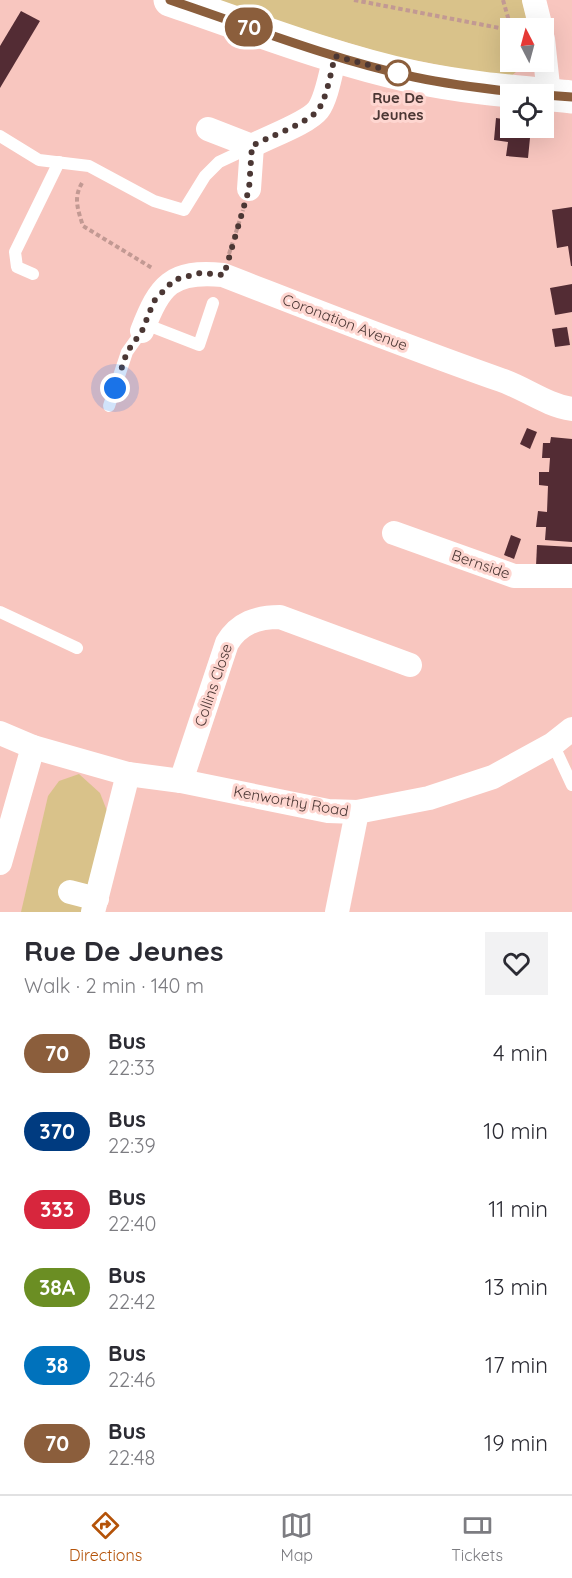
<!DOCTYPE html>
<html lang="en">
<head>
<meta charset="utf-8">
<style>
	:root { --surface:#fff; --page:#f2f2f3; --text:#2b2b33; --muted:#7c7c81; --line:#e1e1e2; --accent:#b45309 }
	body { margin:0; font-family:Quicksand,sans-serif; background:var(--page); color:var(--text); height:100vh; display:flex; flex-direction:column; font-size:22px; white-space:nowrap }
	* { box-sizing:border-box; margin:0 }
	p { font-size:20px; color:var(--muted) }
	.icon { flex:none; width:33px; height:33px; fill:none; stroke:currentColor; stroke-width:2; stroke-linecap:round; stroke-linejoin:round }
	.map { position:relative; height:912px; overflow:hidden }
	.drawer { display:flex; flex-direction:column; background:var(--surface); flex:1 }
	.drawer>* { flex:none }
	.badge { padding:0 12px; border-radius:20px; font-size:21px; line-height:39px }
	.needle { width:39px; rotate:354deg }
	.fabs { position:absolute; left:500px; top:18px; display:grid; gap:12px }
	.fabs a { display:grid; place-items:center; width:54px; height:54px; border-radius:0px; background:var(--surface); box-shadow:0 6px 24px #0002; font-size:30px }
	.you { position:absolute; width:30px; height:30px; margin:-15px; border:4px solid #fff; border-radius:50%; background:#1a73e8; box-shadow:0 0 0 9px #1a73e833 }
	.map>.badge { position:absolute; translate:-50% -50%; box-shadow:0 0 0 3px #fff }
	.round { display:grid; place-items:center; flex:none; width:63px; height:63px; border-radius:0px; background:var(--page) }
	.head { display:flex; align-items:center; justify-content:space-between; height:102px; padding:0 24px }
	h1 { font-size:28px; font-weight:700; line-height:45px }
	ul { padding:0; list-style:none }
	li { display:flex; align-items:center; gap:18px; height:78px; padding:0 24px }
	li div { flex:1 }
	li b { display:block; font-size:22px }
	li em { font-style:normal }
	li .badge { min-width:66px; font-weight:700; text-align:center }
	.menu { display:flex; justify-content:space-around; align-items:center; height:84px; border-top:2px solid var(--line); background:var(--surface); font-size:16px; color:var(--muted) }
	.menu a { display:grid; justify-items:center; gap:3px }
	.menu .current { color:var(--accent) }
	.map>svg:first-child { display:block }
	.green { fill:#d9c28a }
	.building { fill:#532c34 }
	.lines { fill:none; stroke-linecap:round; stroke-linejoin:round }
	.path { stroke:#c29993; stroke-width:4; stroke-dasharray:4.5 3; stroke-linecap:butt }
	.service { stroke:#fff; stroke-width:12 }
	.minor { stroke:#fff; stroke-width:24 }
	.secondary { stroke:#fff; stroke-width:33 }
	.line-casing { stroke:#fff; stroke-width:14 }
	.line { stroke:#8b5e3c; stroke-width:9 }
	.walk { stroke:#4b3734; stroke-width:6; stroke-dasharray:0 10.8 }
	.stop-dot { fill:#fff; stroke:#8b5e3c; stroke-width:3 }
	.labels { text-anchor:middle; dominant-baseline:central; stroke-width:6; stroke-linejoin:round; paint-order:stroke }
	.stop-label { font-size:15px; font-weight:bold; fill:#4b3734; stroke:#fed6d0 }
	.street-label { font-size:15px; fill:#4b3734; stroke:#fed6d0 }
</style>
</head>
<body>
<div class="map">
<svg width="572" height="912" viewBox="0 0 572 912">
	<rect width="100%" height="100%" fill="#f8c6bf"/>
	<g class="green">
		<path d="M219,0h303l4,16 -2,12h-14v34h12v5l-12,10h-9l-109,-21 -104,-31z"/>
		<path d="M79,774l21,19 11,28 -23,91h-67l27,-116 11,-15z"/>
	</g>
	<g class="building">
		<path d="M21,11l19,10 -40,67v-42z"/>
		<path d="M496,118l14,2v8h21l-3,30 -22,-2 2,-14 -14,-2z"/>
		<path d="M572,207v59h-1l-3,-20 -11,2 -5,-38z"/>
		<path d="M572,284v28l-17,3 -5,-27z"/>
		<path d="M567,327l3,18 -15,2 -3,-18z"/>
		<path d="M527,428l10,4 -7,17 -10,-5z"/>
		<path d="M551,437l21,2v103l-27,-2 1,-13h-10l2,-16 9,1 1,-26 -9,-1v-13h10l1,-14h-8l1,-15h7z"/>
		<path d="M511,535l10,4 -7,20 -10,-4z"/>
		<path d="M537,545l35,2v21l-36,-2z"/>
	</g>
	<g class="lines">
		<g class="path">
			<path d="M354,0l156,30"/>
			<path d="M503,0l8,28"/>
			<path d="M82,183c-9,15 -4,27 1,43l69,42"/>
			<path d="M229,254l14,-44"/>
		</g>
		<g class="service">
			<path d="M0,136l39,24 50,6 65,35 30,9 21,-34 14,-14 32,-15"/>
			<path d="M33,274l-16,-7 -2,-15 44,-90"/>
			<path d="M145,324l54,21 14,-42"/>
			<path d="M109,406l18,-54 15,-21"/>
			<path d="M0,612l77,36"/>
			<path d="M553,744l19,41"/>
		</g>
		<g class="minor">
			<path d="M534,0l7,28"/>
			<path d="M543,39l6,56"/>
			<path d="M208,129l44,17 -3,43"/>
			<path d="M252,146c16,-9 56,-23 66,-36 9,-12 13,-39 17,-54"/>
			<path d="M142,331c18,-46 29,-61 81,-56 93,36 184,72 278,105 24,8 45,25 71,29"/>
			<path d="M394,533l120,43h58"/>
			<path d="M0,733l33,14 95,27 53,7 147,30 29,1 72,-14 64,-21 60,-33 19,-15"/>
			<path d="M181,781l46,-138c12,-20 30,-26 53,-26l130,48"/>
			<path d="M0,863l33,-116"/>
			<path d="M70,892l27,7"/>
			<path d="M93,912l35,-138"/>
			<path d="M337,912l20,-100"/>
		</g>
		<path class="secondary" d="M170,0c80,27 161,59 244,77 52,11 105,15 158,20"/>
	</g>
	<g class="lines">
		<defs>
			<path id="line" d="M170,0c80,27 161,59 244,77 52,11 105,16 158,20"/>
		</defs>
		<use href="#line" class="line-casing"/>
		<use href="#line" class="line"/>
		<path class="walk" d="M115,388l12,-36 15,-21 12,-30 20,-21 26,-7 24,2 25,-86 3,-43c16,-9 56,-23 66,-36 9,-12 13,-39 17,-54l63,17"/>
	</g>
	<circle class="stop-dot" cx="398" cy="73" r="12"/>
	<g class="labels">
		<g class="stop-label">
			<text x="398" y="97">Rue De<tspan x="398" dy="17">Jeunes</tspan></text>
		</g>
		<g class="street-label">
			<text transform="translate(345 322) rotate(21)">Coronation Avenue</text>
			<text transform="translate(481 564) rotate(19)">Bernside</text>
			<text transform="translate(213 685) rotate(-71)">Collins Close</text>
			<text transform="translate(291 801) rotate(10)">Kenworthy Road</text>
		</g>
	</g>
</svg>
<div class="fabs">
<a><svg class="needle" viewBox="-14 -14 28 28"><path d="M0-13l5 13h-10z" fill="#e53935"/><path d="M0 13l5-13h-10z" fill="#7c7c81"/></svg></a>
<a><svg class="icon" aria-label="locate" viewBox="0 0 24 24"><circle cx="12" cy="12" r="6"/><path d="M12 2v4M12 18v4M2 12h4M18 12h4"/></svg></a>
</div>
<div class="you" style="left:115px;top:388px"></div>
<b class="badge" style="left:249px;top:27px;background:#8b5e3c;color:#fff">70</b>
</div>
<section class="drawer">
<div class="head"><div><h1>Rue De Jeunes</h1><p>Walk · 2 min · 140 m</p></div><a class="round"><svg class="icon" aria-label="heart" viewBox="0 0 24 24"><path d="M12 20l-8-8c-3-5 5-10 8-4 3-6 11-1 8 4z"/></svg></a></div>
<ul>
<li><span class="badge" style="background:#8b5e3c;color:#fff">70</span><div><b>Bus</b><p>22:33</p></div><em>4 min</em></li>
<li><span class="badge" style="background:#003b80;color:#fff">370</span><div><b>Bus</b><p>22:39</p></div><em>10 min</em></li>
<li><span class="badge" style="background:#d7263d;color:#fff">333</span><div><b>Bus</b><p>22:40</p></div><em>11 min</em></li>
<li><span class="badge" style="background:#6b8e23;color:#fff">38A</span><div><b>Bus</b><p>22:42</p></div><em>13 min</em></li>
<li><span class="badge" style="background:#0072bc;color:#fff">38</span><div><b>Bus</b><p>22:46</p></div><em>17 min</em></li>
<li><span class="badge" style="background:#8b5e3c;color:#fff">70</span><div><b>Bus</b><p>22:48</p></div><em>19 min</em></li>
</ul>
</section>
<nav class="menu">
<a class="current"><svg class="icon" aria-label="directions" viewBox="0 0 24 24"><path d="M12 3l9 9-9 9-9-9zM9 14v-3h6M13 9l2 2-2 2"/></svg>Directions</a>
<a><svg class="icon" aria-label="map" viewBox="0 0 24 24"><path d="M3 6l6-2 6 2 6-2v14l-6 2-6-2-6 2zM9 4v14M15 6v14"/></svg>Map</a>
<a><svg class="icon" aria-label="tickets" viewBox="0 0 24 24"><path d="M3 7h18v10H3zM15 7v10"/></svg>Tickets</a>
</nav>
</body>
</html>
